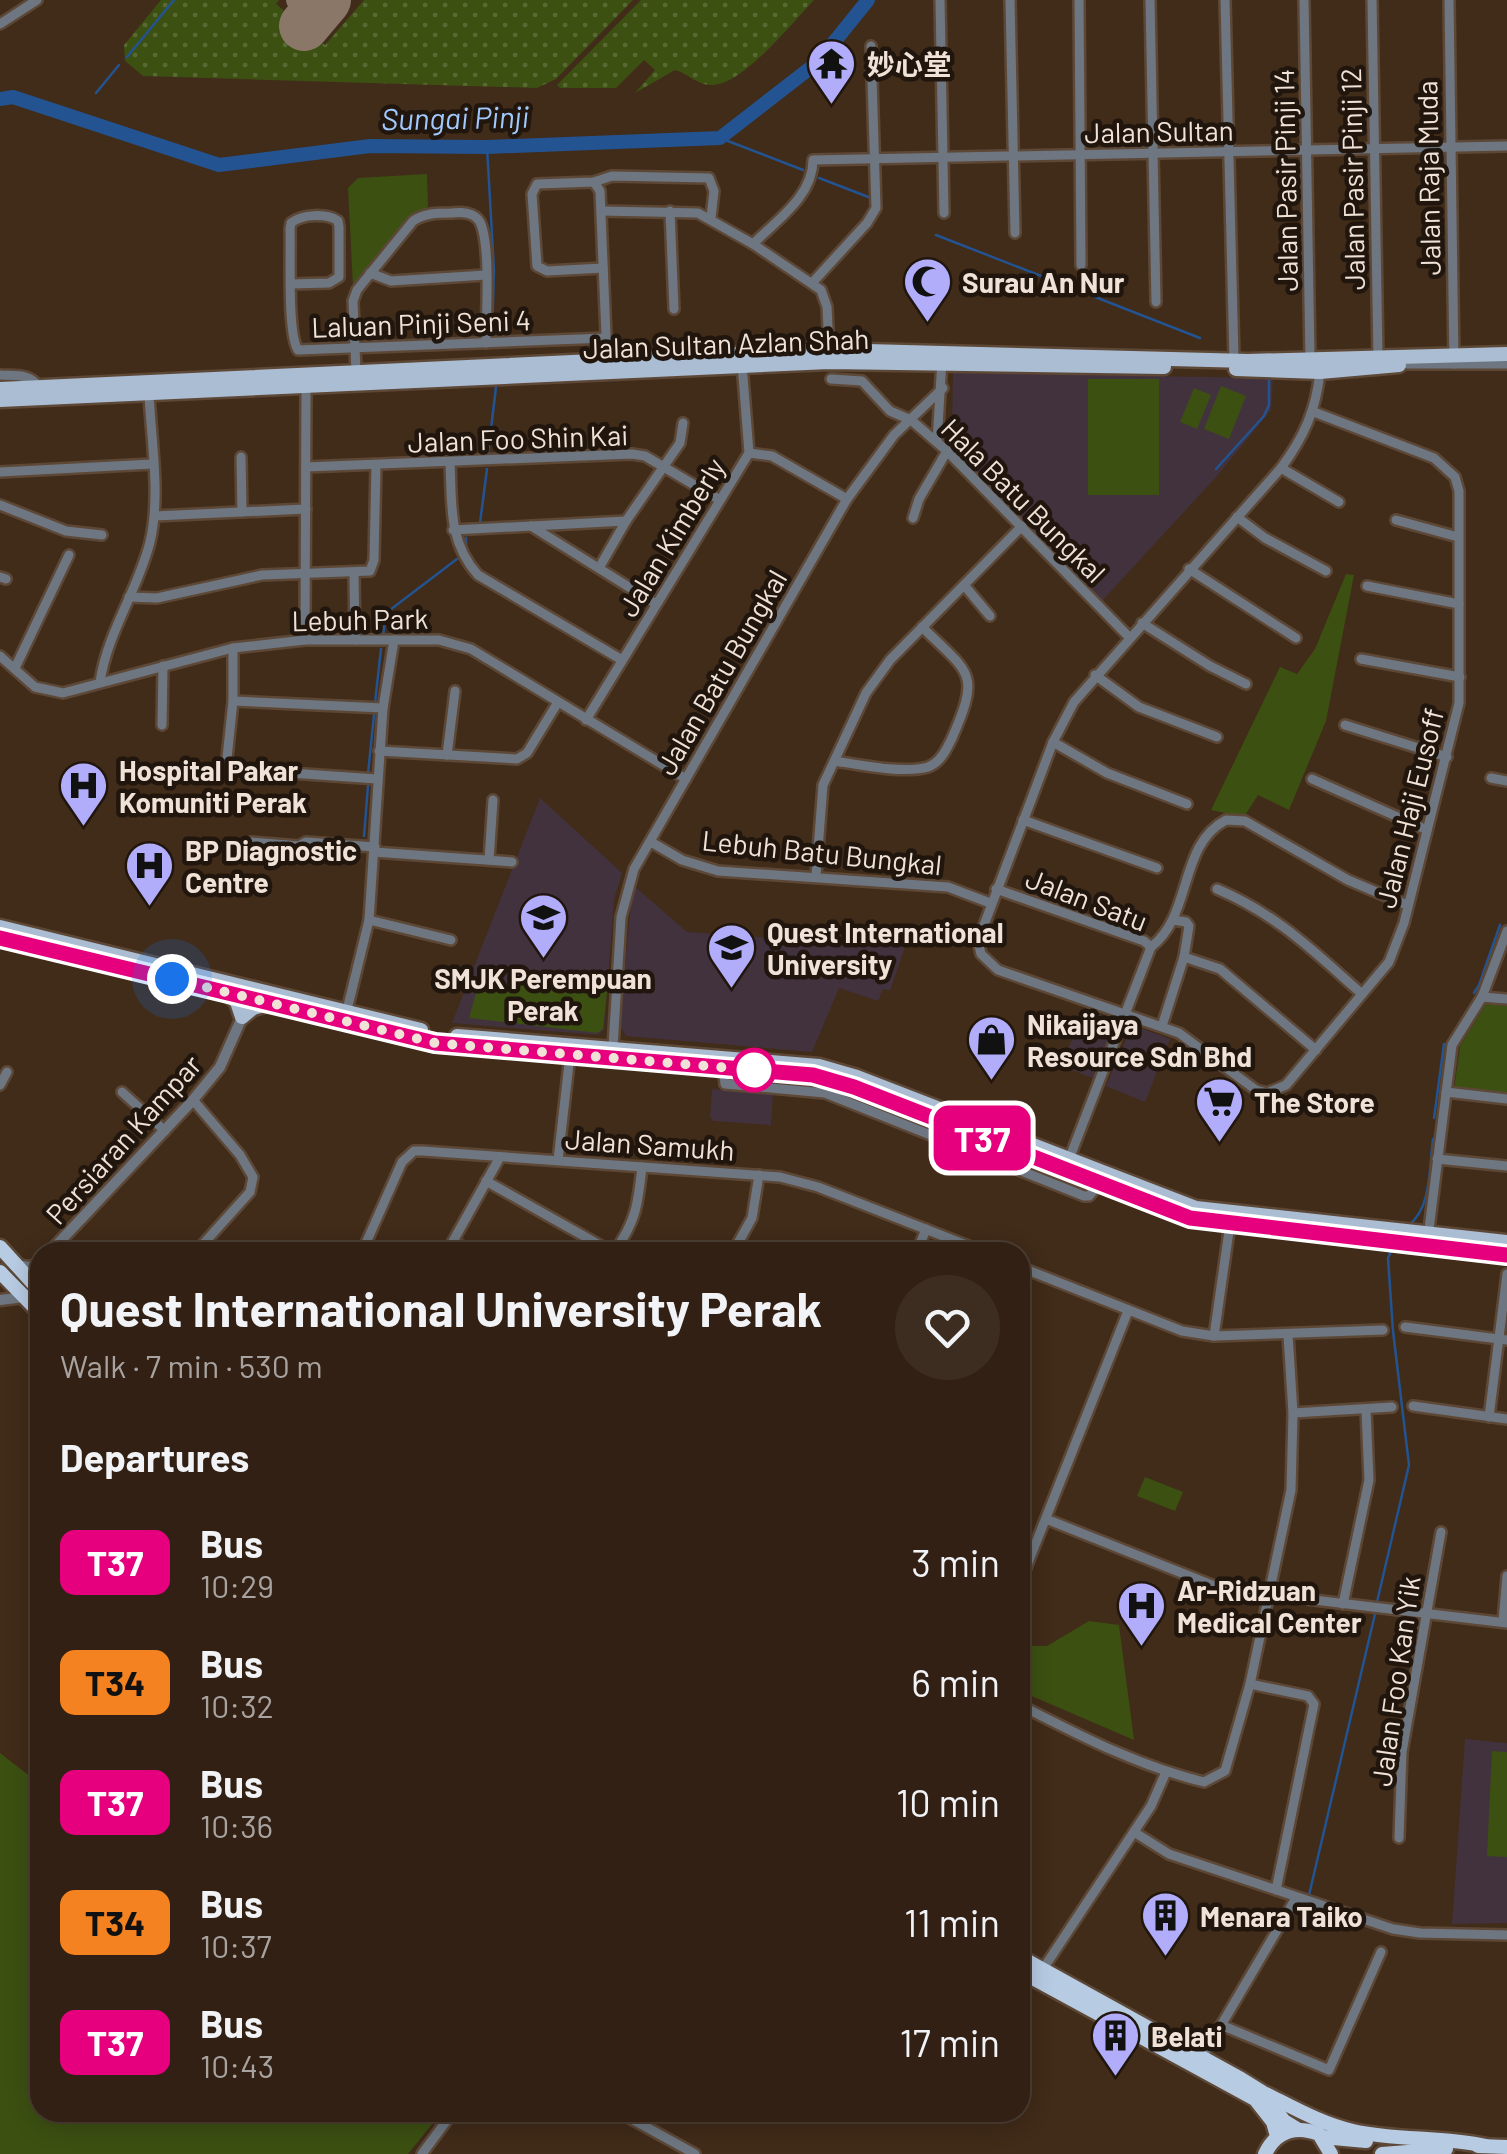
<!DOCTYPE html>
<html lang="en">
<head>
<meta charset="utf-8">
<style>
	:root { --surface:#312013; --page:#3d2d21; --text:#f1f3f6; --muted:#a8a3a0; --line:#4c3e33 }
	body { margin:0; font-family:Barlow,"Noto Sans SC",sans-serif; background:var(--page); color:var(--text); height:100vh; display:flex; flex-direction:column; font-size:38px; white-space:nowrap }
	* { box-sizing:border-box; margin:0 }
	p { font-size:32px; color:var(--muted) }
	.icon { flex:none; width:55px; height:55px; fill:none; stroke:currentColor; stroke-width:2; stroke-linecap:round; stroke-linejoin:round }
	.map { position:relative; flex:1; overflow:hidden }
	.drawer { position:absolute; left:30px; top:1242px; width:1000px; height:880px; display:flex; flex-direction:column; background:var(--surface); border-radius:30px; box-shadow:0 5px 25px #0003,0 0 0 2px var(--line) }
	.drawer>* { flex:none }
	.badge { padding:0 20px; border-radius:15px; font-size:35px; line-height:65px }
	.you { position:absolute; width:50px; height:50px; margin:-25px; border:8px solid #fff; border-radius:50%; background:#1a73e8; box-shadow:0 0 0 15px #1a73e833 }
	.map>.badge { position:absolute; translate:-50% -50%; box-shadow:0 0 0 5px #fff }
	h2 { padding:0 30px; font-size:38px; line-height:90px }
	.round { display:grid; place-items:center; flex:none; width:105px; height:105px; border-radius:52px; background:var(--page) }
	.head { display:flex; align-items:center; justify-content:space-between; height:170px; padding:0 30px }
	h1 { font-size:48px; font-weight:700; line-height:75px }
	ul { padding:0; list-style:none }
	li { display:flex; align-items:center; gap:30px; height:120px; padding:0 30px }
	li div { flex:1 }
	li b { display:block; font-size:38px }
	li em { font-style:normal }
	li .badge { min-width:110px; font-weight:700; text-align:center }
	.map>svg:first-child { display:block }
	.education { fill:#42323e }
	.grass { fill:url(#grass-dots) }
	.park { fill:#3c5012 }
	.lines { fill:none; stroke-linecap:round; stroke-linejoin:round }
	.stream { stroke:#235390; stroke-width:2.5 }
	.river { stroke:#235390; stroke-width:14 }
	.taxiway { stroke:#8a7768; stroke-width:20 }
	.runway { stroke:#8a7768; stroke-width:50 }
	.minor-casing { stroke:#5d4837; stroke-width:14 }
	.tertiary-casing { stroke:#5d4837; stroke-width:15 }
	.primary-casing { stroke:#5d4837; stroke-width:19 }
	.trunk-casing { stroke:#5d4837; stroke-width:19 }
	.minor { stroke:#6e7781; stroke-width:9 }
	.tertiary { stroke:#6e7781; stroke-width:10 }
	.primary { stroke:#abbdd3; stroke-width:14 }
	.trunk { stroke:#b7cbe3; stroke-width:14 }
	.line-casing { stroke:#fff; stroke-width:22 }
	.line { stroke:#e6007e; stroke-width:15 }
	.walk { stroke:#f0e2d7; stroke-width:10; stroke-dasharray:0 18 }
	.stop-dot { fill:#fff; stroke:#e6007e; stroke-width:5 }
	.labels { text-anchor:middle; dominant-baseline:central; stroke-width:9; stroke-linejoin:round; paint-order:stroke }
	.poi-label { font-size:28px; font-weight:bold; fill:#f0e2d7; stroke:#20160e; text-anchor:start }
	.street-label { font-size:28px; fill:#f0e2d7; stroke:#20160e }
	.water-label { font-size:30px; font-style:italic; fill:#a2c9fe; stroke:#20160e }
</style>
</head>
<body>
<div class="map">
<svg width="1507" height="2154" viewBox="0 0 1507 2154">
	<defs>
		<pattern id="grass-dots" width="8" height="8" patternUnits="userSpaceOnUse" patternTransform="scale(2.5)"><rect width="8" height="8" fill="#3c5012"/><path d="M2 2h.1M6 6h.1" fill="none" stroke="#586934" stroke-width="1.8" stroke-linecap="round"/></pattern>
	</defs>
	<rect width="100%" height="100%" fill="#412b19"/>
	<g class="education">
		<path d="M953,373l320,5 -2,32 -54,66 -116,126 -140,-147 -9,-25z"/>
		<path d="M540,798l82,75 -8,26 -10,131 -6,5 -146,-12z"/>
		<path d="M633,885l54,47 218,15 -15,44 -7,-2 -5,12 -39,-13 -27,64 -186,-16 -7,-11z"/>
		<path d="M1084,1010l29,9 2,6 -22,53 -32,-12z"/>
		<path d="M1132,1025l38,14 -25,63 -39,-16z"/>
		<path d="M712,1089l61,5 -2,31 -58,-4 -3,-5z"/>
		<path d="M1465,1739l42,4v180l-55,1z"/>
	</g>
	<g class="grass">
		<path d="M161,0h118l-3,4 49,41 39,-45h269l-77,79 -19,9 -394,-12 -18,-15 -1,-16z"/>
		<path d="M641,0h173c-21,22 -73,87 -103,85 -14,0 -24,-12 -36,-15l-40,23 20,-23 -11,-10 -28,28h-56l-3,-3z"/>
	</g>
	<g class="park">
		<path d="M427,174l1,33 -15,8 -60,71 -5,-98 10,-10z"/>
		<rect x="1088" y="379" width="71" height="116"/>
		<path d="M1221,386l25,10 -17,43 -25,-10z"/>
		<path d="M1194,388l17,7 -14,34 -17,-7z"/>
		<path d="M1346,574l8,1 -28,146 -37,89 -31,-15 -14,22 -33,-7 69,-143 17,7 18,-25z"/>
		<path d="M516,977l92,5 -5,47 -6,4 -128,-15 10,-36 36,2z"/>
		<path d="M1486,1004l21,2v90l-53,-7 6,-43z"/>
		<path d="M1145,1477l38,15 -8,19 -38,-15z"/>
		<path d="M1089,1621l30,4 15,115 -114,-49v-45h27z"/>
		<path d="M1492,1751l15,1v105l-20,-1z"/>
		<path d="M0,1753l40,31v328l401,1 -33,41h-408z"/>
	</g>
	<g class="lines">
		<g class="stream">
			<path d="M127,57l47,-57"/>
			<path d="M96,93l23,-28"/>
			<path d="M720,138l83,32"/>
			<path d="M487,147l7,123 -2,67"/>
			<path d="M819,178l52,20"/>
			<path d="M936,235l264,103"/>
			<path d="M488,454l8,-67"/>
			<path d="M1216,469l48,-53 5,-11v-24"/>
			<path d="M480,523l7,-54"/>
			<path d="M466,538v11"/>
			<path d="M383,636l3,-23 71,-54"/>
			<path d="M375,703l6,-54"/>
			<path d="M368,774l6,-59"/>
			<path d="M364,836l4,-50"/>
			<path d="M1474,993l5,-8 21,-60"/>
			<path d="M1434,1118l10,-74"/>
			<path d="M1409,1225c23,-18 20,-58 24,-86"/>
			<path d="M1377,1602l32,-137 -16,-134 -5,-73 4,-9"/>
			<path d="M1309,1895l66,-281"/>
		</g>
		<path class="river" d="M0,99l13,-2 206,68 151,-19 117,1 233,-9 98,-76 50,-62"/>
		<path class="taxiway" d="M296,0l7,15c18,11 29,1 37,-15"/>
		<path class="runway" d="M304,26l22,-26"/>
		<defs>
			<g id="minor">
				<path d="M940,0l4,213"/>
				<path d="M1010,0l5,233"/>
				<path d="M1079,0l2,265"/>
				<path d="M1150,0l6,302"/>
				<path d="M1225,0l9,359"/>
				<path d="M1304,0l6,359"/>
				<path d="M1372,0l6,358"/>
				<path d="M1449,0l5,364"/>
				<path d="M0,24l37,-24"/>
				<path d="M594,182l6,9 7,168"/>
				<path d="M601,211l97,2 55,31 68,46 6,17 2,43"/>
				<path d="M670,211l4,98"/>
				<path d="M753,244c24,-24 60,-48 60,-84l694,-14"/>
				<path d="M603,268l-56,3 -10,-5 -5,-72 5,-10 57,-2 18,-6 97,2 5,13 -3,27"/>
				<path d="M370,273l21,8 95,-6"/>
				<path d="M813,282l54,-59 9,-15 -5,-162"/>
				<path d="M291,284l38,-1 10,-6v-50l-1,-6c-11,-8 -36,-7 -47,2l-1,6c1,24 -3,105 8,121l308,-12"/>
				<path d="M1407,364h100"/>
				<path d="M356,372l-3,-71 4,-11 56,-69c12,-8 24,-8 38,-8 11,-1 23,-1 29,9 11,23 6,94 6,121"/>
				<path d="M0,375c15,1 30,-2 39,12"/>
				<path d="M831,379l31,2 28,30 21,9 36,31 182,186"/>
				<path d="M1314,412l120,46 21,19 4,14v212l-55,220 -15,39 -103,123 -19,8 -11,-3 -77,-57 -181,-63 -17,-16 -3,-13 75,-199 21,-40 207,-234c23,-31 35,-58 39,-96"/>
				<path d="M937,442l5,-82"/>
				<path d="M749,453l23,3 75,43"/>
				<path d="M241,457l1,55"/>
				<path d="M450,462c2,42 -2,80 28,113l144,85"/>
				<path d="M306,467l326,-13 13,2 75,44"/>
				<path d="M1281,468l58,34"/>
				<path d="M0,472l152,-8"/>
				<path d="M0,505l66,26 36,4"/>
				<path d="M155,516l151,-7"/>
				<path d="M1237,517l28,21 61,33"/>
				<path d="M913,518l6,-19 28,-48"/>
				<path d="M1396,520l62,17"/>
				<path d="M531,526l125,78"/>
				<path d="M453,530l173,-9"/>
				<path d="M599,568l27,-47 54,-78 3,-20"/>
				<path d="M1189,569l107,69"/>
				<path d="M354,574l1,66"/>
				<path d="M0,577l6,2"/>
				<path d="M964,585l26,31"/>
				<path d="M1367,586l92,18"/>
				<path d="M129,597l28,1 105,-23 108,-4 4,-11 2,-95"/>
				<path d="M1142,623l68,43 36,18"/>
				<path d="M305,640l1,-255"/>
				<path d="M233,648v53l-6,57 5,11 145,10"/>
				<path d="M0,656l35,31 28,6 170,-45 72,-8h134l32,9 215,130"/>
				<path d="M1361,659l99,18"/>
				<path d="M15,668l54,-113"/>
				<path d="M1095,675l44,32 78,30"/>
				<path d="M100,682c7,-49 38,-92 50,-140 11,-47 1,-101 -1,-149"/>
				<path d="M233,701l150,7"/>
				<path d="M586,720l163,-267 -7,-89"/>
				<path d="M162,725l1,-59"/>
				<path d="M1345,725l102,32"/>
				<path d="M1053,742l54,31 80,31"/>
				<path d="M379,751l138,8 10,-6 31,-51"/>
				<path d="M447,755l8,-64"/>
				<path d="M835,761c25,4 69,13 93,6 13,-5 18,-17 24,-29 29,-66 18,-64 -30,-111"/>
				<path d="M1491,778l16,3"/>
				<path d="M1312,779l115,51"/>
				<path d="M1023,820l134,48"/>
				<path d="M251,842l48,4 7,-4 69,5"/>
				<path d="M651,842l31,18 36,11 230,16 42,16"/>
				<path d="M374,852l138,10"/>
				<path d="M489,860l4,-60"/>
				<path d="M816,875l7,-90 43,-92 24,-33 132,-134"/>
				<path d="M996,889l148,52 7,6 -83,215"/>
				<path d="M1217,889c61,26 96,62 145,105"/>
				<path d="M369,920l82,20"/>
				<path d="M1173,920l13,2 3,4 -5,31"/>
				<path d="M1151,947c42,-32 27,-102 75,-127l19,1 103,59 59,25"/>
				<path d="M1482,997l25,2"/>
				<path d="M347,1010l22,-90 14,-212 11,-68"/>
				<path d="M1162,1026l22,-69 36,12 96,81"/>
				<path d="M613,1047l8,-130 13,-48 213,-370 47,-64 49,-47"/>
				<path d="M723,1067l2,17 100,9 259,103h5l10,-12"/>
				<path d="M0,1085l7,-13"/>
				<path d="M122,1092l43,39"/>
				<path d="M1446,1092l61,7"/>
				<path d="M193,1100l47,55 13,22 -3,15 -54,60"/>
				<path d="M1437,1159l70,7"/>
				<path d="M558,1160l12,-105"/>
				<path d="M486,1181l126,71"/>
				<path d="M1428,1237l24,-192 30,-48 25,-66"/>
				<path d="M453,1241l19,11"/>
				<path d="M362,1252l40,-90 12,-11h9l357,26 38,10 166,65"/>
				<path d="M447,1252l53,-95"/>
				<path d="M614,1252c22,-30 24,-48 28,-85"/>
				<path d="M733,1252l19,-34 7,-43"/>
				<path d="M917,1252l9,-23"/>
				<path d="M1020,1267l162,64 32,5 169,-6"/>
				<path d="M1405,1327l102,13"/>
				<path d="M1214,1336l16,-112"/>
				<path d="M1413,1406l94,13"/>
				<path d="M1293,1413l99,-6"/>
				<path d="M1489,1417l18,-143"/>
				<path d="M1046,1519l176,70 285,34"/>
				<path d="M1020,1583l108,-272"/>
				<path d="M1343,1604l26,-124 -3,-70"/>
				<path d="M1503,1622l4,-46"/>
				<path d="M1250,1684l58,12 6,8 -38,186"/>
				<path d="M1020,1705c61,31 118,61 184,77l21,-11 25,-87 41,-194 2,-77 -5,-78"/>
				<path d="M1134,1832l35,22 224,75 27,4 87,2"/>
				<path d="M1399,1838l3,-86 39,-220"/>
				<path d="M1043,1969l108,-163 15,-34"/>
				<path d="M1221,2025l108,45 52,-118"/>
				<path d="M1203,2056l93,-158"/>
				<path d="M619,2112l76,42"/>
				<path d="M422,2154l31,-42"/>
			</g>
			<g id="tertiary">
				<path d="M50,1252l143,-152 27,-33 24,-54"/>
				<path d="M17,1265l11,2 12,-3"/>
				<path d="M0,1300l24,-3"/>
			</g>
			<g id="primary">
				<path d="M1236,369l84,3 79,-7"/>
				<path d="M0,389l829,-39 419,11 259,-7"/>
				<path d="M0,400l829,-38 335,5"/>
				<path d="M0,927l421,103"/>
				<path d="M0,938l435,105 378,32 41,12 336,131 317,37"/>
				<path d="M226,992l11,10 5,15 11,-9 18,-5"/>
				<path d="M457,1036l362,30 38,11 339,131 311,34"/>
			</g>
			<g id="trunk">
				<path d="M0,1247l40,44"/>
				<path d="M0,1272l40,41"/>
				<path d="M1020,1957l221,122 21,13 22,29 13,8"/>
				<path d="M1020,1971l235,128 18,23 4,14"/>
				<path d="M1266,2094c28,14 56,30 87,37 44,10 89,5 133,15"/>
				<path d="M1322,2137l44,4"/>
				<path d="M1478,2146l29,1"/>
				<path d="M1265,2154c11,-23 30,-29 54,-20l12,20"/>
				<path d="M1382,2154l64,-5"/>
			</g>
		</defs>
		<use href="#minor" class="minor-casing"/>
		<use href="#tertiary" class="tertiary-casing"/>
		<use href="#primary" class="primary-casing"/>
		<use href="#trunk" class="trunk-casing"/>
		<use href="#minor" class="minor"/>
		<use href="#tertiary" class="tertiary"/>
		<use href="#primary" class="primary"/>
		<use href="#trunk" class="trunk"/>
	</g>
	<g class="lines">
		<defs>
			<path id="line" d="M0,938l435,105 378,32 41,12 336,131 317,37"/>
		</defs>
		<use href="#line" class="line-casing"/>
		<use href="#line" class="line"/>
		<path class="walk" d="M172,979l263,64 319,27"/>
	</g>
	<defs>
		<symbol id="temple-pin" viewBox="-11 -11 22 30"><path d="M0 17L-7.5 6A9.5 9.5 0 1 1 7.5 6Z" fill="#b1adfa" stroke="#20160e"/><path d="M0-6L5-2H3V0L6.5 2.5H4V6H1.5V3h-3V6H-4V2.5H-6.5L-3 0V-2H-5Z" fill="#111"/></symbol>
		<symbol id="mosque-pin" viewBox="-11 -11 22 30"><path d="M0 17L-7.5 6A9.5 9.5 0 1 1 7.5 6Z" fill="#b1adfa" stroke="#20160e"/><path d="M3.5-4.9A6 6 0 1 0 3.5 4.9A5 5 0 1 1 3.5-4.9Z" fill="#111"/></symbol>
		<symbol id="hospital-pin" viewBox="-11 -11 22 30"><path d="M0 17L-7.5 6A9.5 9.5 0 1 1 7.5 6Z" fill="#b1adfa" stroke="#20160e"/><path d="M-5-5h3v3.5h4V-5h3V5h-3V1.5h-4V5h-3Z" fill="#111"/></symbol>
		<symbol id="school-pin" viewBox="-11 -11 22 30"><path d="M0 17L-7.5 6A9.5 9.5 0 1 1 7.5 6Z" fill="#b1adfa" stroke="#20160e"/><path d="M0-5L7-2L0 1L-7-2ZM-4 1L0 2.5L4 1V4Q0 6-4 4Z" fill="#111"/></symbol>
		<symbol id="university-pin" viewBox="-11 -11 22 30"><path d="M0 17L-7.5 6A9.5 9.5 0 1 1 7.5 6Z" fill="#b1adfa" stroke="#20160e"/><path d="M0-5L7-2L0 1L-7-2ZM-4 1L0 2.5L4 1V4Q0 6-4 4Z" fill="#111"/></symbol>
		<symbol id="shop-pin" viewBox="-11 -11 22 30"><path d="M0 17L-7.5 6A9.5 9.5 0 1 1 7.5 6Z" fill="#b1adfa" stroke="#20160e"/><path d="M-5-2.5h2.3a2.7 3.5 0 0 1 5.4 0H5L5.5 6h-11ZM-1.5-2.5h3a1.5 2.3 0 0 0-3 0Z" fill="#111"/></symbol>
		<symbol id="supermarket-pin" viewBox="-11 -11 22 30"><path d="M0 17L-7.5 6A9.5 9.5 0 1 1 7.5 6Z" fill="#b1adfa" stroke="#20160e"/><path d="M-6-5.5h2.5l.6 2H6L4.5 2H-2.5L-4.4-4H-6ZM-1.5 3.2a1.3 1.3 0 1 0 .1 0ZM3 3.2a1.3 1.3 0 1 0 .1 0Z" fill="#111"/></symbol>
		<symbol id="building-pin" viewBox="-11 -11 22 30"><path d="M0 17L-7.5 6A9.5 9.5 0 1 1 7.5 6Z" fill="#b1adfa" stroke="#20160e"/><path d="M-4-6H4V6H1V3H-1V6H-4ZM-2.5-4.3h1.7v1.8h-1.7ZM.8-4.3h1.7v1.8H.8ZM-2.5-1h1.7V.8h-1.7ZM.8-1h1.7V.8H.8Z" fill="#111"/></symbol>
	</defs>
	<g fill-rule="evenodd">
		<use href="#temple-pin" x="804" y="36" width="55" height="75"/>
		<use href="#mosque-pin" x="900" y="254" width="55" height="75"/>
		<use href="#hospital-pin" x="56" y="758" width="55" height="75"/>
		<use href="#hospital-pin" x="122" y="838" width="55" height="75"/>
		<use href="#school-pin" x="516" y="890" width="55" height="75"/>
		<use href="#university-pin" x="704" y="920" width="55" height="75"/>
		<use href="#shop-pin" x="964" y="1012" width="55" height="75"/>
		<use href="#supermarket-pin" x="1192" y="1074" width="55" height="75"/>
		<use href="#hospital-pin" x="1114" y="1578" width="55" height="75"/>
		<use href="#building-pin" x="1138" y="1888" width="55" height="75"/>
		<use href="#building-pin" x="1088" y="2008" width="55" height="75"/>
	</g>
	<circle class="stop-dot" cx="754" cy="1070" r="20"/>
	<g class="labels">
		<g class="poi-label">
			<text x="867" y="64">妙心堂</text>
			<text x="962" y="282">Surau An Nur</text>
			<text x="119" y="770">Hospital Pakar<tspan x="119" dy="32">Komuniti Perak</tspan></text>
			<text x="185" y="850">BP Diagnostic<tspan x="185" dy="32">Centre</tspan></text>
			<text x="767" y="932">Quest International<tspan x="767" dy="32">University</tspan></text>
			<text x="543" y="978" text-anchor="middle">SMJK Perempuan<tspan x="543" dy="32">Perak</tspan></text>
			<text x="1027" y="1024">Nikaijaya<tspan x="1027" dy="32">Resource Sdn Bhd</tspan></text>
			<text x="1254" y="1102">The Store</text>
			<text x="1177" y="1590">Ar-Ridzuan<tspan x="1177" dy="32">Medical Center</tspan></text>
			<text x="1200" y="1916">Menara Taiko</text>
			<text x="1151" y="2036">Belati</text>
		</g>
		<g class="street-label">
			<text transform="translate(1159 131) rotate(-1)">Jalan Sultan</text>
			<text transform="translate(1428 178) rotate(-91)">Jalan Raja Muda</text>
			<text transform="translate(1352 179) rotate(-91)">Jalan Pasir Pinji 12</text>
			<text transform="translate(1285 180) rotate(-91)">Jalan Pasir Pinji 14</text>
			<text transform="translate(421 323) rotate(-2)">Laluan Pinji Seni 4</text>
			<text transform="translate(726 343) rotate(-2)">Jalan Sultan Azlan Shah</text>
			<text transform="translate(518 438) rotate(-2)">Jalan Foo Shin Kai</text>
			<text transform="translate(1024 500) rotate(45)">Hala Batu Bungkal</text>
			<text transform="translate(671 537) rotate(-59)">Jalan Kimberly</text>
			<text transform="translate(360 619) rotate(-1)">Lebuh Park</text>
			<text transform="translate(721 672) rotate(-60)">Jalan Batu Bungkal</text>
			<text transform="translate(1409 808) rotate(-76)">Jalan Haji Eusoff</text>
			<text transform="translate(822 852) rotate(6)">Lebuh Batu Bungkal</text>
			<text transform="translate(1087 899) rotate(21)">Jalan Satu</text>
			<text transform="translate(123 1139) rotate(-48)">Persiaran Kampar</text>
			<text transform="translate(650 1144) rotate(4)">Jalan Samukh</text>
			<text transform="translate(1395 1681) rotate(-82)">Jalan Foo Kan Yik</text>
		</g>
		<g class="water-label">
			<text transform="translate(455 117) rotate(-1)">Sungai Pinji</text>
		</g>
	</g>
</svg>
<div class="you" style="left:172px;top:979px"></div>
<b class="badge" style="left:982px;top:1138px;background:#e6007e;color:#fff">T37</b>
<section class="drawer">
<div class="head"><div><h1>Quest International University Perak</h1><p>Walk · 7 min · 530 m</p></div><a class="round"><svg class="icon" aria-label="heart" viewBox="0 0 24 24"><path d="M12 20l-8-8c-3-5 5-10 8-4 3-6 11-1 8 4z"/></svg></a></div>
<h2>Departures</h2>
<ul>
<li><span class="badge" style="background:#e6007e;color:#fff">T37</span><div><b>Bus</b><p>10:29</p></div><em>3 min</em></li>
<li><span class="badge" style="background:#f58220;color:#111">T34</span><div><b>Bus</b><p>10:32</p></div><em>6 min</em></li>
<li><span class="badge" style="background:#e6007e;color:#fff">T37</span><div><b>Bus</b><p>10:36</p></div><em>10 min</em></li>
<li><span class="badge" style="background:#f58220;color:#111">T34</span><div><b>Bus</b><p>10:37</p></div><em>11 min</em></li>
<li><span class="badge" style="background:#e6007e;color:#fff">T37</span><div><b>Bus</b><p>10:43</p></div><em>17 min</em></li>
</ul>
</section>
</div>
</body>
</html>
